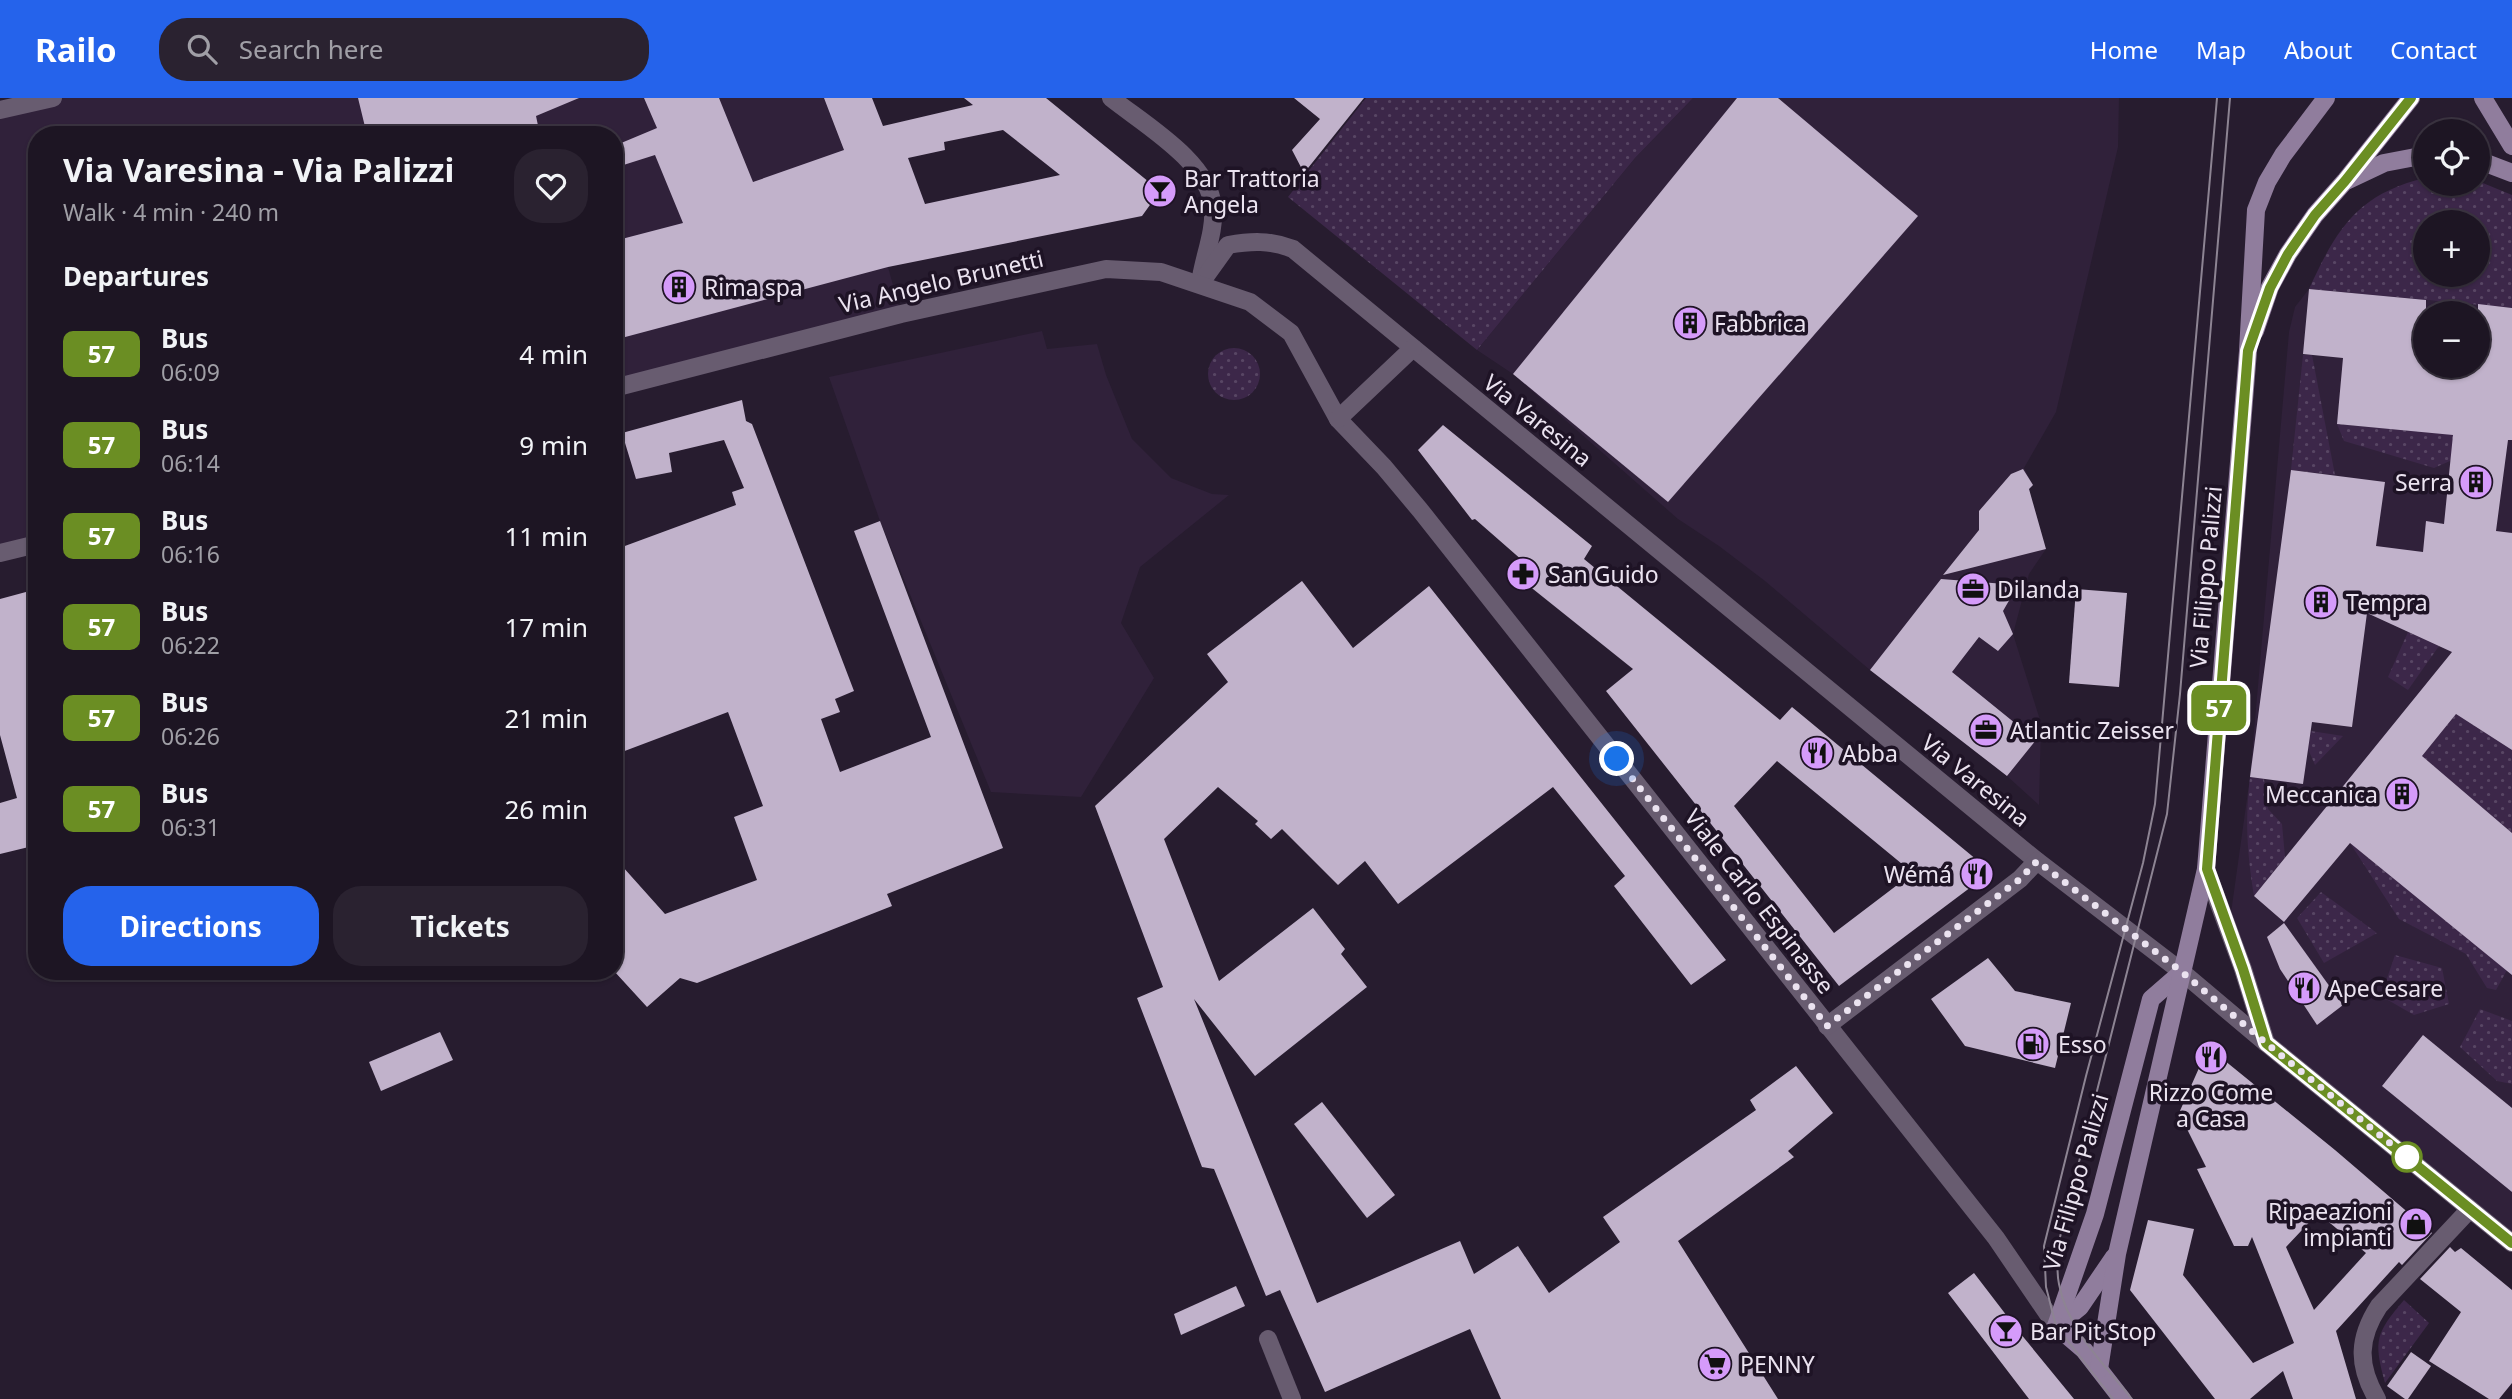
<!DOCTYPE html>
<html lang="en">
<head>
<meta charset="utf-8">
<style>
	:root { --surface:#1d1523; --page:#2a2230; --text:#f1f3f6; --muted:#a09fa6; --line:#3b3441; --accent:#2563eb }
	body { margin:0; font-family:"Noto Sans",sans-serif; background:var(--page); color:var(--text); height:100vh; display:flex; flex-direction:column; font-size:26px; white-space:nowrap }
	* { box-sizing:border-box; margin:0 }
	p { font-size:23px; color:var(--muted) }
	.icon { flex:none; width:38px; height:38px; fill:none; stroke:currentColor; stroke-width:2; stroke-linecap:round; stroke-linejoin:round }
	.map { position:relative; flex:1; overflow:hidden }
	.panel { position:absolute; left:28px; top:28px; width:595px; height:854px; display:flex; flex-direction:column; background:var(--surface); border-radius:28px; box-shadow:0 2px 5px #0004,0 0 0 2px var(--line) }
	.panel>* { flex:none }
	.badge { padding:0 14px; border-radius:10px; font-size:24px; line-height:46px }
	.fabs { position:absolute; left:2413px; top:21px; display:grid; gap:14px }
	.fabs a { display:grid; place-items:center; width:77px; height:77px; border-radius:50%; background:var(--surface); box-shadow:0 2px 5px #0004,0 0 0 2px var(--line); font-size:35px }
	.you { position:absolute; width:35px; height:35px; margin:-18px; border:5px solid #fff; border-radius:50%; background:#1a73e8; box-shadow:0 0 0 10px #1a73e833 }
	.map>.badge { position:absolute; translate:-50% -50%; box-shadow:0 0 0 4px #fff }
	h2 { padding:0 35px; font-size:26px; line-height:63px }
	.round { display:grid; place-items:center; flex:none; width:74px; height:74px; border-radius:28px; background:var(--page) }
	.head { display:flex; align-items:center; justify-content:space-between; height:119px; padding:0 35px }
	h1 { font-size:33px; font-weight:700; line-height:52px }
	.button { display:flex; gap:14px; margin-top:auto; padding:14px 35px }
	.button a { flex:1; height:80px; border-radius:28px; background:var(--accent); color:#fff; font-size:28px; font-weight:700; line-height:80px; text-align:center }
	.button a+a { background:var(--page); color:var(--text) }
	ul { padding:0; list-style:none }
	li { display:flex; align-items:center; gap:21px; height:91px; padding:0 35px }
	li div { flex:1 }
	li b { display:block; font-size:26px }
	li em { font-style:normal }
	li .badge { min-width:77px; font-weight:700; text-align:center }
	header { display:flex; align-items:center; gap:42px; box-sizing:border-box; height:98px; padding:0 35px; background:var(--accent); color:#fff }
	header strong { font-size:33px }
	nav { display:flex; gap:38px; margin-inline-start:auto; font-size:24px }
	.search { width:490px; height:63px; background:var(--page); display:flex; align-items:center; gap:18px; box-sizing:border-box; padding:0 24px; border-radius:28px; color:var(--muted); font-size:26px }
	.map>svg:first-child { display:block }
	.built { fill:#30213a; fill-rule:evenodd }
	.grass { fill:url(#grass-dots); fill-rule:evenodd }
	.building { fill:#c1b2cb; fill-rule:evenodd }
	.lines { fill:none; stroke-linecap:round; stroke-linejoin:round }
	.street { stroke:#685c70; stroke-width:18 }
	.secondary { stroke:#907d9d; stroke-width:18 }
	.tram { stroke:#8d8493; stroke-width:2 }
	.line-casing { stroke:#fff; stroke-width:16 }
	.line { stroke:#6b8e23; stroke-width:10 }
	.walk { stroke:#ebe3f0; stroke-width:7; stroke-dasharray:0 12.6 }
	.stop-dot { fill:#fff; stroke:#6b8e23; stroke-width:3.5 }
	.labels { text-anchor:middle; dominant-baseline:central; stroke-width:7; stroke-linejoin:round; paint-order:stroke }
	.poi-label { font-size:23px; fill:#ebe3f0; stroke:#1e1325; text-anchor:start }
	.street-label { font-size:23px; fill:#ebe3f0; stroke:#1e1325 }
</style>
</head>
<body>
<header>
<strong>Railo</strong>
<div class="search"><svg class="icon" aria-label="search" viewBox="0 0 24 24"><circle cx="10" cy="10" r="6"/><path d="M15 15l6 6"/></svg>Search here</div>
<nav><a>Home</a><a>Map</a><a>About</a><a>Contact</a></nav>
</header>
<div class="map">
<svg width="2512" height="1301" viewBox="0 0 2512 1301">
	<defs>
		<pattern id="grass-dots" width="8" height="8" patternUnits="userSpaceOnUse" patternTransform="scale(1.75)"><rect width="8" height="8" fill="#3c2749"/><path d="M2 2h.1M6 6h.1" fill="none" stroke="#584664" stroke-width="1.8" stroke-linecap="round"/></pattern>
	</defs>
	<rect width="100%" height="100%" fill="#271c2f"/>
	<g class="built">
		<path d="M54,0h770l64,169 13,47 -287,77v-256h-577v410l-37,9v-444z"/>
		<path d="M1693,0h426l-1,49 -62,265 -32,56 9,17 -4,4 17,60 -17,25 -16,60 28,89 -2,82 -32,-29 -137,-106 -105,-89 -46,-35 -41,-27 -165,-145 -36,-24 158,-192z"/>
		<path d="M2309,191l203,19v934l-244,-201 -38,-121 20,-143 39,-445 6,-25zM2426,215h52v53h-52z"/>
		<path d="M1042,233l5,18 50,-5 9,31 26,64 39,39 41,16 17,1 -89,72 -19,56 33,55 -73,119 -90,-5 -111,-271 -51,-144z"/>
	</g>
	<g class="grass">
		<path d="M1366,0h327l-58,60 -158,192 -189,-153z"/>
		<path d="M2425,80l1,6h52v-3l34,14v113l-203,-19c28,-61 49,-95 116,-111zM2426,124h52v53h-52z"/>
		<circle cx="1234" cy="276" r="26"/>
		<path d="M2303,257h9l23,120 -44,-5z"/>
		<path d="M2337,326l163,15 -66,29 -90,-27z"/>
		<path d="M2408,534l31,14 -31,44 -20,-13z"/>
		<path d="M2456,616l56,36v83l-90,-77z"/>
		<path d="M2311,633l32,5 -28,29 -7,-16z"/>
		<path d="M2250,679l14,2 4,30 14,15 3,33 -31,39c-7,-45 -9,-74 -4,-119z"/>
		<path d="M2350,745l157,127 -11,20 -9,-2 -21,-34 -67,-35z"/>
		<path d="M2321,794l56,41 -53,30 -27,-45z"/>
		<path d="M2395,857l47,13 7,36 -35,11 -33,-19z"/>
		<path d="M2480,911l32,12v63l-15,-3 -37,-34z"/>
		<path d="M2404,1202l25,23 -44,60c-12,-43 -9,-50 19,-83z"/>
	</g>
	<g class="building">
		<path d="M358,0h221l-43,18 4,19h-173z"/>
		<path d="M644,0h75l34,84 91,-32 -20,-52h48l11,28 90,-21 -9,-7h82l114,93 -18,25 -254,51 -274,73v-99l69,-18 -28,-68 -41,13v-22l43,-18zM1003,32l57,45 -135,29 -17,-46 37,-8 -1,-8z"/>
		<path d="M1294,0h70l-60,75 -12,-23 28,-31z"/>
		<path d="M1737,0h41l140,118 -250,286 -155,-128z"/>
		<path d="M2309,191l117,11v66h52v-62l34,4v132h-4l-12,91 16,2v217l-56,-36 -34,42 90,77v142l-162,-132 -66,79 -30,-26 198,-244 -85,-39 -15,114 -40,-5 -9,62 -53,-7 41,-307 94,12 -9,64 47,6 3,-31 18,3 9,-89 -116,-11 6,-66 -40,-4z"/>
		<path d="M742,302l4,21 6,3 102,267 -19,8 5,13 -19,7 19,53 91,-35 -77,-206 26,-10 123,327 -116,46 5,12 -195,77 -17,-5 -33,29 -33,-36v-114l51,57 92,-34 -23,-63 29,-11 -35,-94 -114,43v-205l122,-45 -4,-13 12,-4 -20,-48 -55,13 3,19 -36,7 -14,-46z"/>
		<path d="M1443,327l149,121 -8,13 196,161 12,-13 191,158v13l-144,108 -233,-295 27,-22 -105,-84 2,-3 -16,-10 9,-11 -48,-42 -3,1 -54,-70zM1777,663l136,112 -79,60 -100,-127z"/>
		<path d="M2023,371l10,16 -4,4 17,60 -103,26 36,-45v-19l32,-37z"/>
		<path d="M1941,481l77,6 -15,26 10,23 -15,17 -19,-14 -27,35 84,68 -29,36 -137,-106z"/>
		<path d="M1302,483l51,67 76,-62 297,374 -35,25 -77,-99 11,-10 -72,-89 -155,117 -33,-43 -27,24 -56,-56 -11,10 -16,-15 3,-3 -40,-34 -54,52 55,142 94,-73 32,41 -4,5 26,33 -112,89 -61,-77 123,304 143,-62 14,33 44,-28 31,47 71,-51 -17,-25 153,-107 -6,-10 46,-34 37,47 -45,38 6,6 -116,84 100,158h-277l-31,-70 -145,63 -45,-102 -14,6 -52,-127 -12,-2 -65,-169 26,-11 -68,-181 133,-124 -21,-28z"/>
		<path d="M37,491v256l-37,9v-51l17,-5 -17,-63v-136z"/>
		<path d="M2076,491l51,4 -8,94 -50,-4z"/>
		<path d="M2284,825l59,82 -26,20 -37,-56 -13,-32z"/>
		<path d="M1988,860l27,33 56,12 -16,65 -90,-22 -34,-47z"/>
		<path d="M440,934l13,28 -72,31 -12,-29z"/>
		<path d="M2423,937l89,73v84l-130,-106z"/>
		<path d="M2219,958l116,94 97,83 -30,32 -3,-3 -63,69 20,68h-63l-10,-28 -33,28h-35l-85,-109 18,-70 46,9 -11,46 70,88 41,-20 -42,-106 -4,9h-14l-37,-77 9,-2 -27,-54 24,-54zM2318,1115l48,40 -52,57 -28,-63z"/>
		<path d="M1322,1004l73,93 -28,23 -73,-94z"/>
		<path d="M2450,1149l5,5 6,-4 51,42v93l-13,16h-10l-60,-38 32,-49 -41,-33z"/>
		<path d="M1974,1175l46,60 54,66h-45l-81,-106z"/>
		<path d="M1236,1188l9,20 -64,29 -7,-21z"/>
		<path d="M2411,1254l20,14 -23,33h-3l-18,-13z"/>
	</g>
	<g class="lines">
		<g class="street">
			<path d="M1111,0c34,27 98,64 102,109 2,23 -8,47 -12,70"/>
			<path d="M0,12l53,-12"/>
			<path d="M1200,186l28,-39c23,-4 42,-5 65,4l744,612 145,111 84,71 246,200"/>
			<path d="M614,290l287,-74 205,-45 55,3 89,30 41,31 47,86 46,48 36,43 576,728 60,88"/>
			<path d="M1338,321l75,-71"/>
			<path d="M0,455l37,-9"/>
			<path d="M2206,771l37,100 23,74"/>
			<path d="M1827,928l193,-147 17,-18"/>
			<path d="M1268,1241l24,60"/>
			<path d="M2377,1301c-20,-34 -19,-61 2,-93l91,-97"/>
		</g>
		<g class="secondary">
			<path d="M2483,0l29,48"/>
			<path d="M2478,62l34,13"/>
			<path d="M2348,82l36,-17 42,-8"/>
			<path d="M2255,233l15,-44 18,-33 27,-39 30,-34 66,-83"/>
			<path d="M2059,1226l21,-17 34,-50"/>
			<path d="M2056,1228l39,-112 56,-215 31,-27"/>
			<path d="M2056,1228l28,24 38,49"/>
			<path d="M2099,1271l18,-115 89,-385 42,-518 8,-141 11,-28 16,-27 43,-57"/>
		</g>
		<g class="tram">
			<path d="M2113,1301l-57,-73 -10,-39 -2,-41 42,-170 57,-213 12,-59 62,-706"/>
			<path d="M2132,1301c-28,-35 -65,-70 -73,-115 -3,-13 -1,-26 -1,-39l109,-431 13,-120 50,-596"/>
		</g>
	</g>
	<g class="lines">
		<defs>
			<path id="line" d="M2411,0l-66,83 -30,34 -27,39 -18,34 -22,63 -41,518 36,100 23,74 246,200"/>
		</defs>
		<use href="#line" class="line-casing"/>
		<use href="#line" class="line"/>
		<path class="walk" d="M1617,661l210,267 193,-147 17,-18 145,111 84,71 141,114"/>
	</g>
	<defs>
		<symbol id="bar-disc" viewBox="-11 -11 22 22"><circle r="9.5" fill="#d59bfa" stroke="#1e1325"/><path d="M-6-5H6L.8 .8V4.5H3.5V6h-7V4.5H-.8V.8Z" fill="#111"/></symbol>
		<symbol id="building-disc" viewBox="-11 -11 22 22"><circle r="9.5" fill="#d59bfa" stroke="#1e1325"/><path d="M-4-6H4V6H1V3H-1V6H-4ZM-2.5-4.3h1.7v1.8h-1.7ZM.8-4.3h1.7v1.8H.8ZM-2.5-1h1.7V.8h-1.7ZM.8-1h1.7V.8H.8Z" fill="#111"/></symbol>
		<symbol id="pharmacy-disc" viewBox="-11 -11 22 22"><circle r="9.5" fill="#d59bfa" stroke="#1e1325"/><path d="M-2-6h4v4h4v4h-4v4h-4v-4h-4v-4h4Z" fill="#111"/></symbol>
		<symbol id="office-disc" viewBox="-11 -11 22 22"><circle r="9.5" fill="#d59bfa" stroke="#1e1325"/><path d="M-6-3h4V-5.5h4V-3h4V5H-6ZM-1-4.5V-3h2v-1.5ZM-6 0V1H6V0Z" fill="#111"/></symbol>
		<symbol id="restaurant-disc" viewBox="-11 -11 22 22"><circle r="9.5" fill="#d59bfa" stroke="#1e1325"/><path d="M-5-6h1v4h1v-4h1v4h1v-4h1v5L-1.5 .5V6h-2V.5L-5-1ZM5-6V6H3V1.5H1.5Q1.5-4 5-6Z" fill="#111"/></symbol>
		<symbol id="fuel-disc" viewBox="-11 -11 22 22"><circle r="9.5" fill="#d59bfa" stroke="#1e1325"/><path d="M-5.5-6h7V0h2V4h1.3V-2.5L3-4.5l.8-.8L6-3V5H2.5V1h-1V6h-7ZM-4.2-4.7v3.2H.2V-4.7Z" fill="#111"/></symbol>
		<symbol id="shop-disc" viewBox="-11 -11 22 22"><circle r="9.5" fill="#d59bfa" stroke="#1e1325"/><path d="M-5-2.5h2.3a2.7 3.5 0 0 1 5.4 0H5L5.5 6h-11ZM-1.5-2.5h3a1.5 2.3 0 0 0-3 0Z" fill="#111"/></symbol>
		<symbol id="supermarket-disc" viewBox="-11 -11 22 22"><circle r="9.5" fill="#d59bfa" stroke="#1e1325"/><path d="M-6-5.5h2.5l.6 2H6L4.5 2H-2.5L-4.4-4H-6ZM-1.5 3.2a1.3 1.3 0 1 0 .1 0ZM3 3.2a1.3 1.3 0 1 0 .1 0Z" fill="#111"/></symbol>
	</defs>
	<g fill-rule="evenodd">
		<use href="#bar-disc" x="1141" y="74" width="38" height="38"/>
		<use href="#building-disc" x="660" y="170" width="38" height="38"/>
		<use href="#building-disc" x="1671" y="206" width="38" height="38"/>
		<use href="#building-disc" x="2457" y="365" width="38" height="38"/>
		<use href="#pharmacy-disc" x="1504" y="457" width="38" height="38"/>
		<use href="#office-disc" x="1954" y="472" width="38" height="38"/>
		<use href="#building-disc" x="2302" y="485" width="38" height="38"/>
		<use href="#office-disc" x="1967" y="613" width="38" height="38"/>
		<use href="#restaurant-disc" x="1798" y="636" width="38" height="38"/>
		<use href="#building-disc" x="2383" y="677" width="38" height="38"/>
		<use href="#restaurant-disc" x="1958" y="757" width="38" height="38"/>
		<use href="#restaurant-disc" x="2285" y="871" width="38" height="38"/>
		<use href="#fuel-disc" x="2014" y="927" width="38" height="38"/>
		<use href="#restaurant-disc" x="2192" y="940" width="38" height="38"/>
		<use href="#shop-disc" x="2397" y="1107" width="38" height="38"/>
		<use href="#bar-disc" x="1987" y="1214" width="38" height="38"/>
		<use href="#supermarket-disc" x="1696" y="1247" width="38" height="38"/>
	</g>
	<circle class="stop-dot" cx="2407" cy="1059" r="14"/>
	<g class="labels">
		<g class="poi-label">
			<text x="1184" y="80">Bar Trattoria<tspan x="1184" dy="26">Angela</tspan></text>
			<text x="704" y="189">Rima spa</text>
			<text x="1714" y="225">Fabbrica</text>
			<text x="2452" y="384" text-anchor="end">Serra</text>
			<text x="1548" y="476">San Guido</text>
			<text x="1997" y="491">Dilanda</text>
			<text x="2346" y="504">Tempra</text>
			<text x="2010" y="632">Atlantic Zeisser</text>
			<text x="1842" y="655">Abba</text>
			<text x="2378" y="696" text-anchor="end">Meccanica</text>
			<text x="1952" y="776" text-anchor="end">Wémá</text>
			<text x="2328" y="890">ApeCesare</text>
			<text x="2058" y="946">Esso</text>
			<text x="2211" y="994" text-anchor="middle">Rizzo Come<tspan x="2211" dy="26">a Casa</tspan></text>
			<text x="2392" y="1113" text-anchor="end">Ripaeazioni<tspan x="2392" dy="26">impianti</tspan></text>
			<text x="2030" y="1233">Bar Pit Stop</text>
			<text x="1740" y="1266">PENNY</text>
		</g>
		<g class="street-label">
			<text transform="translate(941 183) rotate(-13)">Via Angelo Brunetti</text>
			<text transform="translate(1538 322) rotate(39)">Via Varesina</text>
			<text transform="translate(2205 479) rotate(-85)">Via Filippo Palizzi</text>
			<text transform="translate(1976 682) rotate(39)">Via Varesina</text>
			<text transform="translate(1760 803) rotate(52)">Viale Carlo Espinasse</text>
			<text transform="translate(2075 1084) rotate(-74)">Via Filippo Palizzi</text>
		</g>
	</g>
</svg>
<div class="fabs">
<a><svg class="icon" aria-label="locate" viewBox="0 0 24 24"><circle cx="12" cy="12" r="6"/><path d="M12 2v4M12 18v4M2 12h4M18 12h4"/></svg></a>
<a>+</a>
<a>−</a>
</div>
<div class="you" style="left:1617px;top:661px"></div>
<b class="badge" style="left:2219px;top:610px;background:#6b8e23;color:#fff">57</b>
<section class="panel">
<div class="head"><div><h1>Via Varesina - Via Palizzi</h1><p>Walk · 4 min · 240 m</p></div><a class="round"><svg class="icon" aria-label="heart" viewBox="0 0 24 24"><path d="M12 20l-8-8c-3-5 5-10 8-4 3-6 11-1 8 4z"/></svg></a></div>
<h2>Departures</h2>
<ul>
<li><span class="badge" style="background:#6b8e23;color:#fff">57</span><div><b>Bus</b><p>06:09</p></div><em>4 min</em></li>
<li><span class="badge" style="background:#6b8e23;color:#fff">57</span><div><b>Bus</b><p>06:14</p></div><em>9 min</em></li>
<li><span class="badge" style="background:#6b8e23;color:#fff">57</span><div><b>Bus</b><p>06:16</p></div><em>11 min</em></li>
<li><span class="badge" style="background:#6b8e23;color:#fff">57</span><div><b>Bus</b><p>06:22</p></div><em>17 min</em></li>
<li><span class="badge" style="background:#6b8e23;color:#fff">57</span><div><b>Bus</b><p>06:26</p></div><em>21 min</em></li>
<li><span class="badge" style="background:#6b8e23;color:#fff">57</span><div><b>Bus</b><p>06:31</p></div><em>26 min</em></li>
</ul>
<div class="button"><a>Directions</a><a>Tickets</a></div>
</section>
</div>
</body>
</html>
